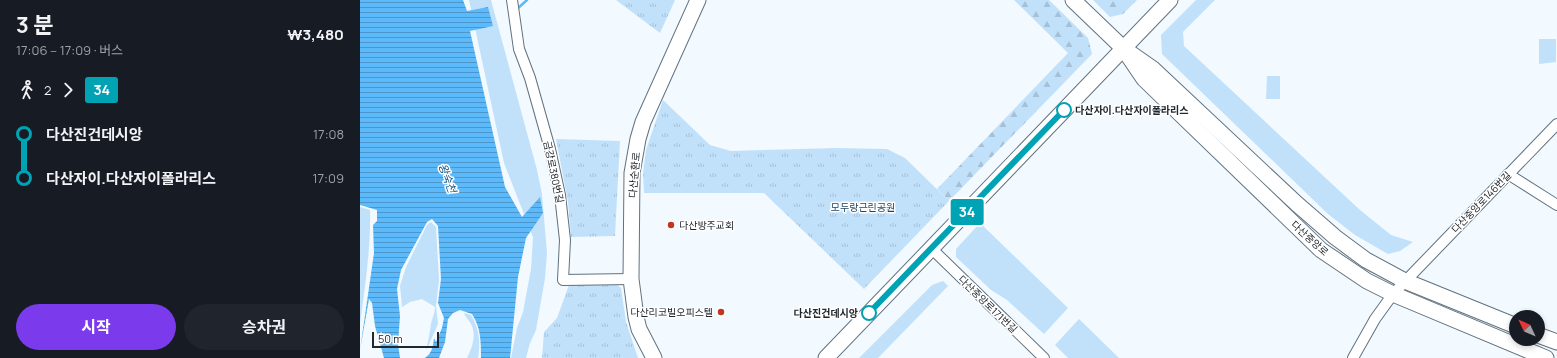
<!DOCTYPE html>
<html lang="ko">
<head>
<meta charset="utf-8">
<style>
	:root { --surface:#171b24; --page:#20242c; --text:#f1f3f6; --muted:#9ea1a6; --accent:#7c3aed }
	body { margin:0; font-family:Manrope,"Noto Sans KR",sans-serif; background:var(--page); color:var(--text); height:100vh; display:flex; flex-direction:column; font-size:15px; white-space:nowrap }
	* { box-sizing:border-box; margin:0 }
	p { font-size:13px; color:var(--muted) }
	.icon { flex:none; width:22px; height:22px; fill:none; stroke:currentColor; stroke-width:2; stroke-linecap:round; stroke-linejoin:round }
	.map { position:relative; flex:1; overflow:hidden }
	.details { display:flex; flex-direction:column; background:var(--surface); width:360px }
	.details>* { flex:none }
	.badge { padding:0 8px; border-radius:3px; font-size:14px; line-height:26px }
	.needle { width:26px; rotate:314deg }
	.fabs { position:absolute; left:1149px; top:310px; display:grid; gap:8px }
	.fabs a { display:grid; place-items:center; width:36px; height:36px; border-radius:50%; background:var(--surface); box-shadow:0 2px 6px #0003; font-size:20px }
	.scale { position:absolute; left:12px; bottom:10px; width:67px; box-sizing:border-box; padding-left:4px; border:2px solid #20272d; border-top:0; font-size:11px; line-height:14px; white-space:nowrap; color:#20272d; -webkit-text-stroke:3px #fff; paint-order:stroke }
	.map>.badge { position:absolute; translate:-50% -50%; box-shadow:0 0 0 2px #fff }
	.legs { display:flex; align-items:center; gap:6px; height:44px; padding:0 16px; font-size:13px }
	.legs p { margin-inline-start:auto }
	.head { display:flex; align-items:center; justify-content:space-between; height:68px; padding:0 16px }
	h1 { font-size:22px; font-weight:700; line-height:30px }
	.button { display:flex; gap:8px; margin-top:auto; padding:8px 16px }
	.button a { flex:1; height:46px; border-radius:24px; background:var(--accent); color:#fff; font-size:16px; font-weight:700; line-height:46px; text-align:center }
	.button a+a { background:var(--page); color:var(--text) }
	ul { padding:0 16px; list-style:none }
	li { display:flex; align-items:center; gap:14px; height:44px; font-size:15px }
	li i { display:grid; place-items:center; width:6px; height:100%; margin:0 5px; background:currentColor }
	li i::after { content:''; width:10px; height:10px; margin:-5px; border:3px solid; border-radius:50%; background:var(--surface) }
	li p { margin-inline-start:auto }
	li:first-child i { background:linear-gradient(#0000 50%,currentColor 0) }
	li:last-child i { background:linear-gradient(currentColor 50%,#0000 0) }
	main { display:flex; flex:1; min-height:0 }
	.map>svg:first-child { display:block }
	.green { fill:#c1e1fb }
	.forest { fill:url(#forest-firs) }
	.park { fill:url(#park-tufts) }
	.water { fill:url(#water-rules) }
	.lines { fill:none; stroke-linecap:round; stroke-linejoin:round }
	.stream { stroke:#5cb9fa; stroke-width:2.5 }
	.street-casing { stroke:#61727f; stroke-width:12 }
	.secondary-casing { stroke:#61727f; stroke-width:17 }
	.street { stroke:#fff; stroke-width:10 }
	.secondary { stroke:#fff; stroke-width:15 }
	.line-1-casing { stroke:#fff; stroke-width:9 }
	.line-1 { stroke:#00a3b4; stroke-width:6 }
	.stop-1-dot { fill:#fff; stroke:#00a3b4; stroke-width:2 }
	.poi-dot { fill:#c2361f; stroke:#fff; stroke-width:1.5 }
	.labels { text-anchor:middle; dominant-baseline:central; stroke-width:3; stroke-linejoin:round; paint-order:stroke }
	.stop-label { font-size:10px; font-weight:bold; fill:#20272d; stroke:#fff; text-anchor:start }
	.street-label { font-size:10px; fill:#20272d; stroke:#fff }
	.park-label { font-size:10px; fill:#214762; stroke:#fff }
	.poi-label { font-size:10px; fill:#20272d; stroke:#fff; text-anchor:start }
	.water-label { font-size:11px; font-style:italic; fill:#09527c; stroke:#fff }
</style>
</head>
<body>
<main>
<section class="details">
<div class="head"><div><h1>3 분</h1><p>17:06 – 17:09 · 버스</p></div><b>₩3,480</b></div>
<div class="legs"><svg class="icon" aria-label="walk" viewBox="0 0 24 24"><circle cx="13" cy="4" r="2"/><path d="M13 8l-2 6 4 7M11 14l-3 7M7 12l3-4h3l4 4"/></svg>2<svg class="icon" aria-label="forward" viewBox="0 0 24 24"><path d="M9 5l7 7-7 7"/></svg><b class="badge" style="background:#00a3b4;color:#fff">34</b></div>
<ul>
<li><i style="color:#00a3b4"></i><b>다산진건데시앙</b><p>17:08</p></li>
<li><i style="color:#00a3b4"></i><b>다산자이.다산자이폴라리스</b><p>17:09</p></li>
</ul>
<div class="button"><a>시작</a><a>승차권</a></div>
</section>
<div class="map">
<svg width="1197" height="358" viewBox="0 0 1197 358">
	<defs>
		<pattern id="forest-firs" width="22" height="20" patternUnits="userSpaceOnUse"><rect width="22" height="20" fill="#c1e1fb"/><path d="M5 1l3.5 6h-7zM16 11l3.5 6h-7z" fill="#a6c1d7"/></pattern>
		<pattern id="park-tufts" width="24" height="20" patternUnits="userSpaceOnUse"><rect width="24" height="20" fill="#c1e1fb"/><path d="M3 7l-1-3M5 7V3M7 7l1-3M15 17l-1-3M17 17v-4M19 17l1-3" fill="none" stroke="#a6c1d7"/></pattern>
		<pattern id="water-rules" width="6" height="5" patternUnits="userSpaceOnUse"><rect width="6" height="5" fill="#5cb9fa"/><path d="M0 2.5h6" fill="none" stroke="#4c96cb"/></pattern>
	</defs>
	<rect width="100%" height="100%" fill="#f2f9ff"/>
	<g class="green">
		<path d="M109,0h22l46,170 5,24 5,59 -2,25 -9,52 -6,13 -4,15h-15l6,-30 6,-16 8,-43 2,-32 -29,-74z"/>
		<path d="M836,0h19l-32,32 1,14 176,164 31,25 22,7 -13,9 -12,3 -33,-19 -27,-21 -166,-160 -1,-19z"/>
		<path d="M1179,39h17v23l-17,2z"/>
		<path d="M907,76h13v23h-14z"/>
		<path d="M0,207l10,3c1,38 -5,76 -10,114z"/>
		<path d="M71,222l5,5 3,53 -3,26 2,18 -12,27c2,-10 4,-18 5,-27 1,-6 4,-10 4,-17l-13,-8 -12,3 -8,5 -2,-21 6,-19 21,-42z"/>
		<path d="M620,223l88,85 -24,26 -37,-34 -16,-10 -35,-33v-8z"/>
		<path d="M583,281l5,5 -70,72h-19l73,-73z"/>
		<path d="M104,313l7,2c8,13 10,28 7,43h-11c5,-10 10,-23 4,-34 -2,-4 -6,-7 -7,-11z"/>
		<path d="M719,319l40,39h-51l-13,-13z"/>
	</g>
	<g class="forest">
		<path d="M654,0h35l39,38 4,16 -143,147 -12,-12 131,-136z"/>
		<path d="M733,0h44l-14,14 -13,3z"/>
	</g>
	<g class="park">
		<path d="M256,0h59l-15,33z"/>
		<path d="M303,100l47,45 21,6 106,-3 50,1 18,9 44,43 -85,88 -100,-96h-120l-1,-20 3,-23z"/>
		<path d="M196,139l64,2 -5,95 -44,1 -3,-35z"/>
		<path d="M256,284l5,4 5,34 12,36h-96l2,-26 13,-14 12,-33z"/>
	</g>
	<path class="water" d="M0,0h103l4,11 21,-4 5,19 -23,5 35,156 17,30 18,-20 3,16 -17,25 -8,39 -8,81h-29c0,-16 0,-30 -9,-44l-12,-4 -7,3 -5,6 -3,23 -6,16h-14c7,-5 8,-11 9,-20l2,4 6,-14 2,-10 -6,-15 3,-24 -3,-53 -6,-7 -5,3 -26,48 -4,19 3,27 -2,28 2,14h-16l-9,-32 -3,-23 -3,-4 -9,51 14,-97 -1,-28 4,-4v-11l-17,-5z"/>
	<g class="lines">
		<path class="stream" d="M157,9l10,-9"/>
		<defs>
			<g id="street">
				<path d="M152,0l7,49 11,29 20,71 10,46 5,45 -2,40 68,-1"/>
				<path d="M1148,174l49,31"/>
				<path d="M572,249l112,109"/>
				<path d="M993,358l22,-39 18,-25 164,-170"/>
			</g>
			<g id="secondary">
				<path d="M713,0l50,48 30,21 144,135 38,33 31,23 39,21 111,45"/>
				<path d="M767,54l17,25 177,171 46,31 26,13 153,64"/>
				<path d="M1178,335l19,7"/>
				<path d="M294,358l-15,-29 -3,-12 -5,-38 1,-106 6,-34 5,-17 55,-122"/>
				<path d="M466,358l344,-358"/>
			</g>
		</defs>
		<use href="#street" class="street-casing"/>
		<use href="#secondary" class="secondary-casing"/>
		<use href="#street" class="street"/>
		<use href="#secondary" class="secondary"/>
	</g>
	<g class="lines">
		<defs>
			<path id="line-1" d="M509,313l195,-203"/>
		</defs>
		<use href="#line-1" class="line-1-casing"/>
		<use href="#line-1" class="line-1"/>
	</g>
	<g class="stop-1-dot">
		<circle cx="704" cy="110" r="7"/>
		<circle cx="509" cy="313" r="7"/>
	</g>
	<g class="poi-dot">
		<circle cx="311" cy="225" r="4"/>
		<circle cx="361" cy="312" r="4"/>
	</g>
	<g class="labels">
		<g class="stop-label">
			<text x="715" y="110">다산자이.다산자이폴라리스</text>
			<text x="498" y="313" text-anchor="end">다산진건데시앙</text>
		</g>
		<g class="street-label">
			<text transform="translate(194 172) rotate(78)">금강로380번길</text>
			<text transform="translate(274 175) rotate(-85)">다산순환로</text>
			<text transform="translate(1121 202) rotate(-46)">다산중앙로146번길</text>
			<text transform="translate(950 238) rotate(42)">다산중앙로</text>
			<text transform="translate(628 304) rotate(44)">다산중앙로171번길</text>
		</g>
		<g class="park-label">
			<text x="503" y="207">모두랑근린공원</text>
		</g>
		<g class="poi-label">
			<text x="319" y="225">다산방주교회</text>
			<text x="353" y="312" text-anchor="end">다산리코빌오피스텔</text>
		</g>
		<g class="water-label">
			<text transform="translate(88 178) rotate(70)">왕숙천</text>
		</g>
	</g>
</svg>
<div class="fabs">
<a><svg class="needle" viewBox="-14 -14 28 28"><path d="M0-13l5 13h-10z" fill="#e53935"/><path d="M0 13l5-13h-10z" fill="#9ea1a6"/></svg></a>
</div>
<div class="scale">50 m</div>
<b class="badge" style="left:607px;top:212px;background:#00a3b4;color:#fff">34</b>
</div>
</main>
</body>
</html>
